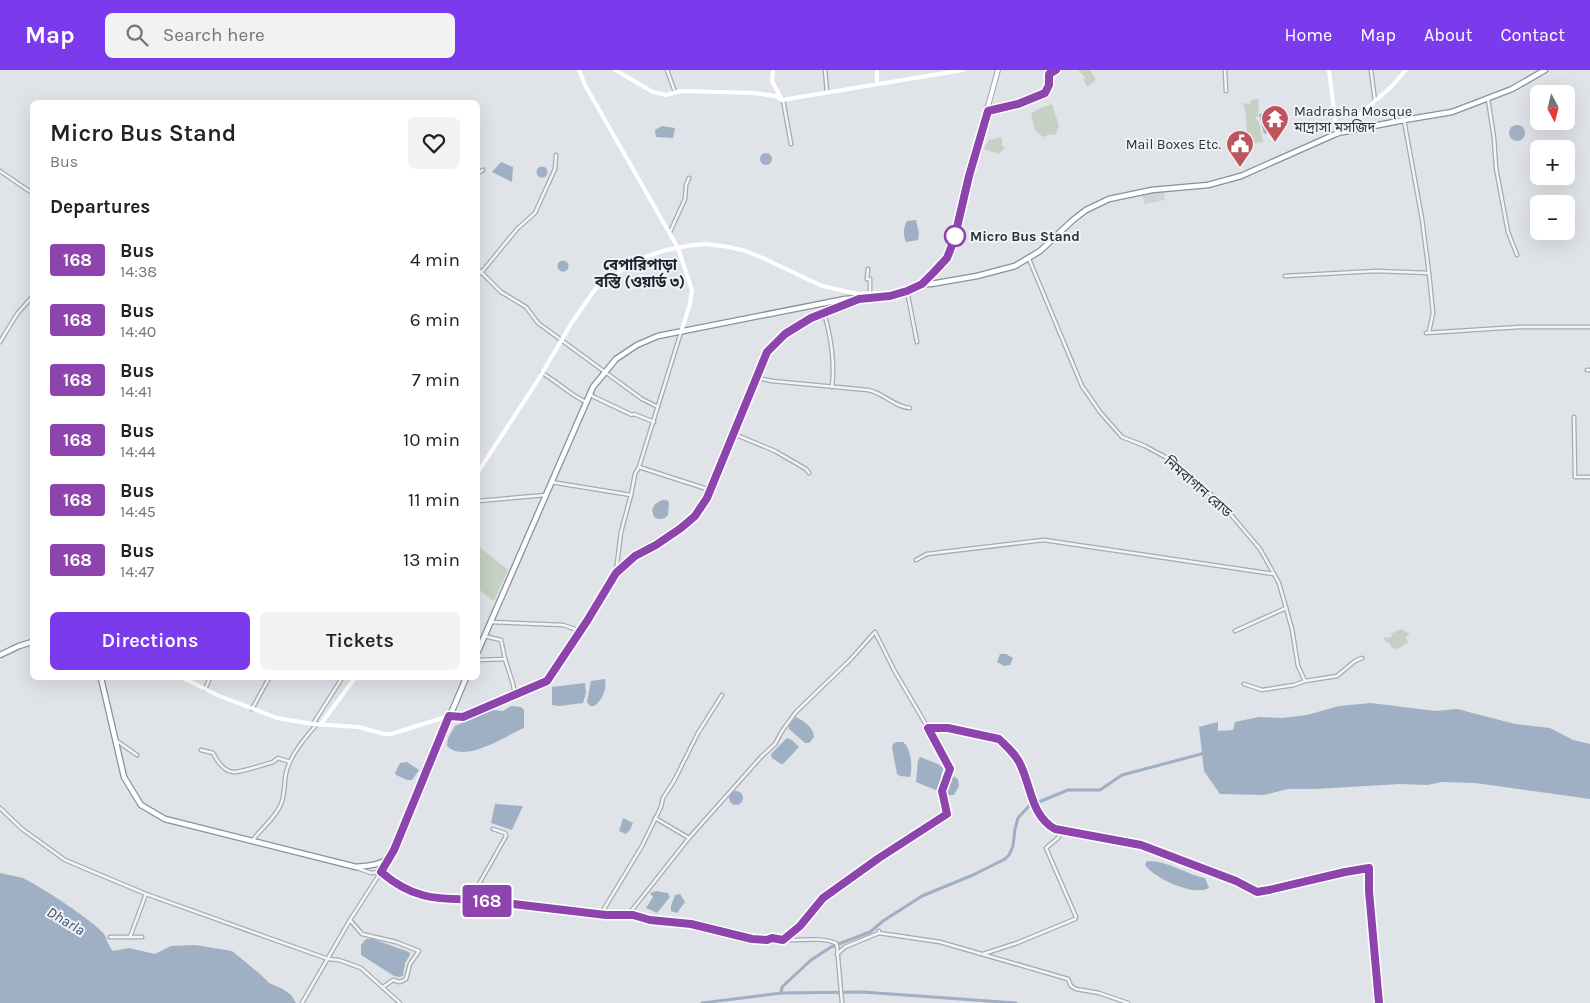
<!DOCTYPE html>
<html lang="en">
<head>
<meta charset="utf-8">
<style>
	:root { --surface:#fff; --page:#f2f2f2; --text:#222; --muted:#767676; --accent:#7c3aed }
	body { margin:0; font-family:Karla,"Noto Sans Bengali",sans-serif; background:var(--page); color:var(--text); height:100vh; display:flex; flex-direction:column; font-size:19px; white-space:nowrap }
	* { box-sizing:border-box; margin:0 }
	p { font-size:16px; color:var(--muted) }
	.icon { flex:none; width:28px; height:28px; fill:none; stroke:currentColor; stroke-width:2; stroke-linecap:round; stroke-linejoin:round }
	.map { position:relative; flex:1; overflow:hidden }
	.panel { position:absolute; left:30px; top:30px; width:450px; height:580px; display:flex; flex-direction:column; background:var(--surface); border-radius:8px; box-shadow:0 5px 20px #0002 }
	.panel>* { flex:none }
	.badge { padding:0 10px; border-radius:4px; font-size:18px; line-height:32px }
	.needle { width:32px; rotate:173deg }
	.controls { position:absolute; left:1530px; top:15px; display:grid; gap:10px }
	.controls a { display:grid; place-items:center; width:45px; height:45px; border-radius:8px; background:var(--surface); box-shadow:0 5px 20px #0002; font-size:25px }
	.map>.badge { position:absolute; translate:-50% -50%; box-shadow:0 0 0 2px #fff }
	h2 { padding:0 20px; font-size:19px; line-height:45px }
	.round { display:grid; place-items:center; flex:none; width:52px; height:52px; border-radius:8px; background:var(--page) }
	.headline { display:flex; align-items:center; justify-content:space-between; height:85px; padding:0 20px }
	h1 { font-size:24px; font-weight:600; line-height:38px }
	.cta { display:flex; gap:10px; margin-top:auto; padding:10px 20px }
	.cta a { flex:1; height:58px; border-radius:8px; background:var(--accent); color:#fff; font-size:20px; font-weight:600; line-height:58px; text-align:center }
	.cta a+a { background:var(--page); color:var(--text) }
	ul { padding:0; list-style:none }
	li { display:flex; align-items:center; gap:15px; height:60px; padding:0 20px }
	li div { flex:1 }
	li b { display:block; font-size:19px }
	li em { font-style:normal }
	li .badge { min-width:55px; font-weight:700; text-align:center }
	header { display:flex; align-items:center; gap:30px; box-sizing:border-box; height:70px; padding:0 25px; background:var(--accent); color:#fff }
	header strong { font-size:24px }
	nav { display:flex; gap:28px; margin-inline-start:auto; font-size:18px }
	.search { width:350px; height:45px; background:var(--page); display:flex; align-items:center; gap:12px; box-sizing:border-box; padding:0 18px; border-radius:8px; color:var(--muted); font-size:19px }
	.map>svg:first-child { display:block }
	.built { fill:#cfd2d9 }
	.green { fill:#c5d1c2 }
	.water { fill:#9fafc4 }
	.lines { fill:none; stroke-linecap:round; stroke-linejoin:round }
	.canal { stroke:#9fafc4; stroke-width:3 }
	.street-casing { stroke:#a6aab1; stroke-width:5 }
	.primary-casing { stroke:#a1a7b2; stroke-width:6 }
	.highway-casing { stroke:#89909d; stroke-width:7 }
	.street { stroke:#f3f4f6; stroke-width:2.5 }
	.secondary { stroke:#fff; stroke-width:4 }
	.primary { stroke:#fff; stroke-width:4 }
	.highway { stroke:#fff; stroke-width:4.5 }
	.line-casing { stroke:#fff; stroke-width:11 }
	.line { stroke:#8e44ad; stroke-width:8 }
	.stop-dot { fill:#fff; stroke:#8e44ad; stroke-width:2.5 }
	.labels { text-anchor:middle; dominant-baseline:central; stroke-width:4; stroke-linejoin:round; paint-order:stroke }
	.poi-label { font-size:14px; fill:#2b313d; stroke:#f0f2f5; text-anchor:start }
	.stop-label { font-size:14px; font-weight:bold; fill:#2b313d; stroke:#f0f2f5; text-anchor:start }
	.street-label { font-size:14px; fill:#2b313d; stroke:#f0f2f5 }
	.neighbourhood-label { font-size:15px; font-weight:bold; fill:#1d222e; stroke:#f0f2f5 }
	.water-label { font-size:15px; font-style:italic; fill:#394e6d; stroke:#f0f2f5 }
</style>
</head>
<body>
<header>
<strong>Map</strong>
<div class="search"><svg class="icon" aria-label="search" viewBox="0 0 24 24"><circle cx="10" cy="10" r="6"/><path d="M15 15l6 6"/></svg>Search here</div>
<nav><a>Home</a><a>Map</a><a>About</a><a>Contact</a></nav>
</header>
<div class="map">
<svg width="1590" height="933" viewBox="0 0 1590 933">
	<rect width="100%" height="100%" fill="#e0e3e8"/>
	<path class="built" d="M1163,120l2,10 -21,4 -2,-10z"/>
	<g class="green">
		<path d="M1078,0h12l6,10 -9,7 -4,-8 3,-1z"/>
		<path d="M1259,29l-1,18 -3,1 4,4 4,20 -9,1v5l-7,1 -3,-13 3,-2 -1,-19 -3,-12 7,1 1,-4z"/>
		<path d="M1052,34l7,22 -4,9 -3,-1 -9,3 -8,-7 -4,-16 7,-5z"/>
		<path d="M1002,67v9l4,2 -4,2 -2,4 -16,-5 5,-9z"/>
		<path d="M478,476l30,24 -14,31 -16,-12z"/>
		<path d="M1401,559l9,5 -4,3 2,6 -11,6 -6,-2 -2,-4h-2l-4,-5 9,-1 -1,-3z"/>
	</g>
	<g class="water">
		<path d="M1277,41l4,19 -17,4 -5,-20z"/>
		<circle cx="1517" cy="63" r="8"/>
		<path d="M662,56l13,2 -2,10 -17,-1 -1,-7z"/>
		<circle cx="766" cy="89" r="6"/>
		<path d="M501,92l12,5 -1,15 -20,-10z"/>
		<circle cx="542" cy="102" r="5.5"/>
		<path d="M916,150l3,14 -1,6 -12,2c-3,-7 -3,-14 1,-21z"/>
		<circle cx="563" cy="196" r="5.5"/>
		<path d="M662,430h4l3,2 -1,13c-3,5 -9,5 -14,2l-2,-7 3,-6z"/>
		<path d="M1000,584h6l7,4 -3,7 -6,1 -7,-4z"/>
		<path d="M605,609c2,10 -3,22 -11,27h-4l-3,-4 4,-21z"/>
		<path d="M585,613l1,10 -3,10 -24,3 -7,-1v-18z"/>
		<path d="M1371,633l64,8 22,-2 58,15 35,4 23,12 17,4v55l-115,-16 -33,-1 -15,3 -27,-1 -85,5h-27l-24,6 -44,-1 -16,-23 -5,-44 19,-5v9l15,-1 2,-8 24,-5 23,1 25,-3 32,-9z"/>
		<path d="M511,636l10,1 3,3v18c-19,8 -59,36 -77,18l1,-8 7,-12 37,-16 11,1z"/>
		<path d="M796,647c8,4 18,11 18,20l-5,6h-4l-16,-14v-4z"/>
		<path d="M787,668l5,2 7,7 -16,17h-2l-9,-6 -1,-4z"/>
		<path d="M896,672h7c8,6 10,25 7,35l-10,-1 -3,-2 -5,-27 1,-3z"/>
		<path d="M920,687l18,7 5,4 -5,23 -22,-9 2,-21z"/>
		<path d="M407,692l12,8 -7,10h-5l-11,-5 -1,-2 5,-10z"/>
		<path d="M953,706l5,3 1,7 -5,9h-8c-2,-7 1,-16 7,-19z"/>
		<circle cx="736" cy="728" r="7"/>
		<path d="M495,734l28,2 -11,24 -21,-7z"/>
		<path d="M623,748l10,5 -3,7 -4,4 -7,-3z"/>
		<path d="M1147,791c22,0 38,13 58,17l4,10c-15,9 -55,-10 -64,-23z"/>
		<path d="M0,803c7,2 16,3 23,5 15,7 71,43 81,56 3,5 4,12 9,17l16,-3 26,6 16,-8 24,-1 37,6 28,23 9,9 14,6 8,6 5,8h-296z"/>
		<path d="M656,821l12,2 2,4 -13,16 -11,-5 7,-11 -3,-4z"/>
		<path d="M680,824l5,8 -8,11 -6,-2v-5l4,-11z"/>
		<path d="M366,869h7l36,13 1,3 -5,8 -2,13 -4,1 -5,-1 -33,-21v-10z"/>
	</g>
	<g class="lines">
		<g class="canal">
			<path d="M781,923l1,-6 29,-27 20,-13 39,-15 13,-11 39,-25 51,-21 32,-16 4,-4 4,-9 2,-17 3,-11 11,-12 39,-16h32l22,-15 83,-22"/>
			<path d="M702,933l79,-10 82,-1 153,11"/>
		</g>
		<defs>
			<g id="street">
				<path d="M667,0l8,22"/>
				<path d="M825,0l2,22"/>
				<path d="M1225,0l1,21"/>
				<path d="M1371,0l4,31"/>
				<path d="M1488,29l6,39 2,30 12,64 9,23"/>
				<path d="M783,30l8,44"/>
				<path d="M988,41l30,-7 27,-11 4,-8v-11l7,-4"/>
				<path d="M0,101l32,22"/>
				<path d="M478,103l5,-3"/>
				<path d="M670,162l15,-33 1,-14 3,-7"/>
				<path d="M1029,189l53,127 18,26 22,25 23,9 24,13 52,44 39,46 19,34 13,46 6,37 7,15 32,-5 18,-15 7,-3"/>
				<path d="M478,199l23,23 25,15 12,16 104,76 16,8"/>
				<path d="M868,199l-1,10h3v15"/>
				<path d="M481,203l36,-44 18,-16 20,-44 1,-14"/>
				<path d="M1285,206l91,-5 53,2 -7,-54 -18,-99"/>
				<path d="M907,221l10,51"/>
				<path d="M824,243c7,24 11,49 8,74"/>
				<path d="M681,262l-42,135 71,23"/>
				<path d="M1429,262l4,-19 -4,-40"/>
				<path d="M1426,263l93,-6h71"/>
				<path d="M0,272l17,-28 15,-17"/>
				<path d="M1587,300h3"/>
				<path d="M542,303c16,9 28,22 44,29"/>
				<path d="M757,308l15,3 96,9c16,3 26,17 42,18"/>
				<path d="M590,325l42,20 2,-1 20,8"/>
				<path d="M1574,347l1,60h15"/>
				<path d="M734,364l41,17 31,18 3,4"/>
				<path d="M551,412l80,13 -10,37 -5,40"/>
				<path d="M631,425l4,-21 4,-7"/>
				<path d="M478,431l68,-6"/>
				<path d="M916,490l11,-6 117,-14 230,34"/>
				<path d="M491,552l72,3 18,6"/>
				<path d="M1235,561l51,-23"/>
				<path d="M505,589l8,25 2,12"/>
				<path d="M478,590l27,-1 -4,-19 -17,-4"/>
				<path d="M1244,614l18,6 32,-5 11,-4"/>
				<path d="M205,619l5,-11"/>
				<path d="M252,639l17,-31"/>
				<path d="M313,654l29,-46"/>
				<path d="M117,671l20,14"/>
				<path d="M201,680l12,3c4,8 10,18 20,19 6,1 33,-8 40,-10l5,-4 12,4"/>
				<path d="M0,738l22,21 43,31 81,34 182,65 11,1 22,8 39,35"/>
				<path d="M655,748l34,20"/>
				<path d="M1061,761l-3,7 -12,10 30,69"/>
				<path d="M253,770c9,-13 22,-21 28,-36 4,-10 3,-21 5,-31 4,-18 19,-35 31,-49"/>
				<path d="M357,798l14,5 10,-1c29,26 53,28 90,27l135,16h27l17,5 41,4 71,17 8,-1 2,-2c20,6 43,-3 64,5l1,3 5,57"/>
				<path d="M463,829l1,-4 12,-6 3,-5 27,-48 -1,-3 -12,-4"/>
				<path d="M601,844l41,-68 19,-39 2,-9 11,-17 24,-48 24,-38"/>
				<path d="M628,845l61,-77 72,-81 14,-13 7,-13 14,-19 54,-52 25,-28 19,38 34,58h20l51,11 16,17 6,8 7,24 13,29 6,8 8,4 86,16 95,36 21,10h12l76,-19 24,-4v23l10,112"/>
				<path d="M350,850l12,14 34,8 23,9 -9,13 -4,15 -6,3 -7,-2 -10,7"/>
				<path d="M879,863l61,9 128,37 3,7 5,3 23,4 29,10"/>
				<path d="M110,867h32"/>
				<path d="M130,867l16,-43"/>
				<path d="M784,870l16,-14 23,-28 56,-40 68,-45 -4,-22 7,-22 -22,-41"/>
				<path d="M837,884l8,-7 34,-14v-2"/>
				<path d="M983,884l34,-11 58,-24"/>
				<path d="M302,933l48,-83 38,-59"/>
			</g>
			<path id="primary" d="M922,214l25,-26 7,-18 15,-65 29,-105"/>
			<g id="highway">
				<path d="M478,581l115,-264 23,-28 21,-14 21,-9 187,-37 45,-3 32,-12h9l46,-8 38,-10 25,-15 33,-31 13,-10 23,-11 43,-9 56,-5 33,-9 97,-43 66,-13 48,-8 60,-23 33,-19"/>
				<path d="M0,585l19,-9 13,-4"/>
				<path d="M101,608l23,99 17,28 24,14 191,48c11,-1 28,-2 35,-12l75,-177"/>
			</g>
		</defs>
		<use href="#street" class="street-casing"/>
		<use href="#primary" class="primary-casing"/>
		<use href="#highway" class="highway-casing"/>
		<use href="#street" class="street"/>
		<g class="secondary">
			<path d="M579,0l6,15 93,163 14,42 -2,14 -9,28"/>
			<path d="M615,0l38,22 13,3 15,-4 73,2 21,3 7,4 181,-30"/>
			<path d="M773,0l-1,11 9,17"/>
			<path d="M877,0v14"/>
			<path d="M1329,0l8,64"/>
			<path d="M1339,63l52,-46 15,-17"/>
			<path d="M478,402l60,-92 33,-56 25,-36 40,-28 30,-10 27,-5 13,-1 23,3 17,4 19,8 57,27 36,8 40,-2"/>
			<path d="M183,608l34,17 60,23 36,6 46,3 25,7h7l58,-18 14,1 84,-36 34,-50 35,-58 19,-17 21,-11 25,-17 14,-12 12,-18 60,-146 18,-18 26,-16 48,-19"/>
			<path d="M320,655l35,-47"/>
		</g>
		<use href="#primary" class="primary"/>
		<use href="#highway" class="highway"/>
	</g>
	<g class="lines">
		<defs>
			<path id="line" d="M1056,0l-7,4v11l-4,8 -27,11 -30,7 -19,65 -15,64 -7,18 -13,14 -12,12 -15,7 -17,5 -31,3 -48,19 -26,16 -18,18 -60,146 -12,18 -14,12 -25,17 -21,11 -19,17 -29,48 -40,60 -84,36 -14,-1 -55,134 -13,22c29,25 53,28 90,27l135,16h27l17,5 41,4 61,15 15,1 5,-2 11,2 17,-14 23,-28 56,-40 68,-44 -5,-23 8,-22 -22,-41h20l51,11c8,8 18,16 22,27 10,21 11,51 34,63l86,16 95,36 21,11 12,-2 76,-18 24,-4v23l10,112"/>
		</defs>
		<use href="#line" class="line-casing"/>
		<use href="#line" class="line"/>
	</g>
	<defs>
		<symbol id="temple-pin" viewBox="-11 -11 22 30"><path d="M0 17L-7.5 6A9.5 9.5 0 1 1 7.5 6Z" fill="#bf535e" stroke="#f0f2f5"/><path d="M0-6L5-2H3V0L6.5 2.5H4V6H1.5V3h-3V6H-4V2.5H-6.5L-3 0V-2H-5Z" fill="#fff"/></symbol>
		<symbol id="civic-pin" viewBox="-11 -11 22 30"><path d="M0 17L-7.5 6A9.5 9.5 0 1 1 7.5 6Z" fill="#bf535e" stroke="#f0f2f5"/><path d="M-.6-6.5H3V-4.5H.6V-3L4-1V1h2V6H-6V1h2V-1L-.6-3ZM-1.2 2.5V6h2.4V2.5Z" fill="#fff"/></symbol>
	</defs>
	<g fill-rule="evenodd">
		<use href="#temple-pin" x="1259" y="33" width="32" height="43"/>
		<use href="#civic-pin" x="1224" y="58" width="32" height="43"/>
	</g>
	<circle class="stop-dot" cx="955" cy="166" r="10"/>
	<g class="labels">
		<g class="poi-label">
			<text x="1294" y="41">Madrasha Mosque<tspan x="1294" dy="16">মাদ্রাসা মসজিদ</tspan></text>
			<text x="1221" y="74" text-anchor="end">Mail Boxes Etc.</text>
		</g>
		<g class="stop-label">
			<text x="970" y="166">Micro Bus Stand</text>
		</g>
		<g class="street-label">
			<text transform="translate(1198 417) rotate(41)">নিমবাগান রোড</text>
		</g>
		<g class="neighbourhood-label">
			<text x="640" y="195">বেপারিপাড়া<tspan x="640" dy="17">বস্তি (ওয়ার্ড ৩)</tspan></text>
		</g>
		<g class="water-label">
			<text transform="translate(66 851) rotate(31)">Dharla</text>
		</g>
	</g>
</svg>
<div class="controls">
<a><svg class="needle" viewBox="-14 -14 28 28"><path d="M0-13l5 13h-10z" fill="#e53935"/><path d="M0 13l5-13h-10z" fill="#767676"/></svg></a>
<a>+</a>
<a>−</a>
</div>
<b class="badge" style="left:487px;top:831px;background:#8e44ad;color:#fff">168</b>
<section class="panel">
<div class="headline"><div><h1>Micro Bus Stand</h1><p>Bus</p></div><a class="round"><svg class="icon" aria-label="heart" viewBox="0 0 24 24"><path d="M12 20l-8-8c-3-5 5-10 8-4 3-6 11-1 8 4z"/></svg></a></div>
<h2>Departures</h2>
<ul>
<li><span class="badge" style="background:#8e44ad;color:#fff">168</span><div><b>Bus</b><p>14:38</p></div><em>4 min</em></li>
<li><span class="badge" style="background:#8e44ad;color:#fff">168</span><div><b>Bus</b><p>14:40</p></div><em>6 min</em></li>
<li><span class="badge" style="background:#8e44ad;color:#fff">168</span><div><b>Bus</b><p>14:41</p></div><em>7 min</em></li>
<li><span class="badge" style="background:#8e44ad;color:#fff">168</span><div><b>Bus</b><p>14:44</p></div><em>10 min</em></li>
<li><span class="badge" style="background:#8e44ad;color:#fff">168</span><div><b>Bus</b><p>14:45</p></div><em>11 min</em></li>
<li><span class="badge" style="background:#8e44ad;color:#fff">168</span><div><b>Bus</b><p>14:47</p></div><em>13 min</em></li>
</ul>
<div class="cta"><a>Directions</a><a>Tickets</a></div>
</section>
</div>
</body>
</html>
